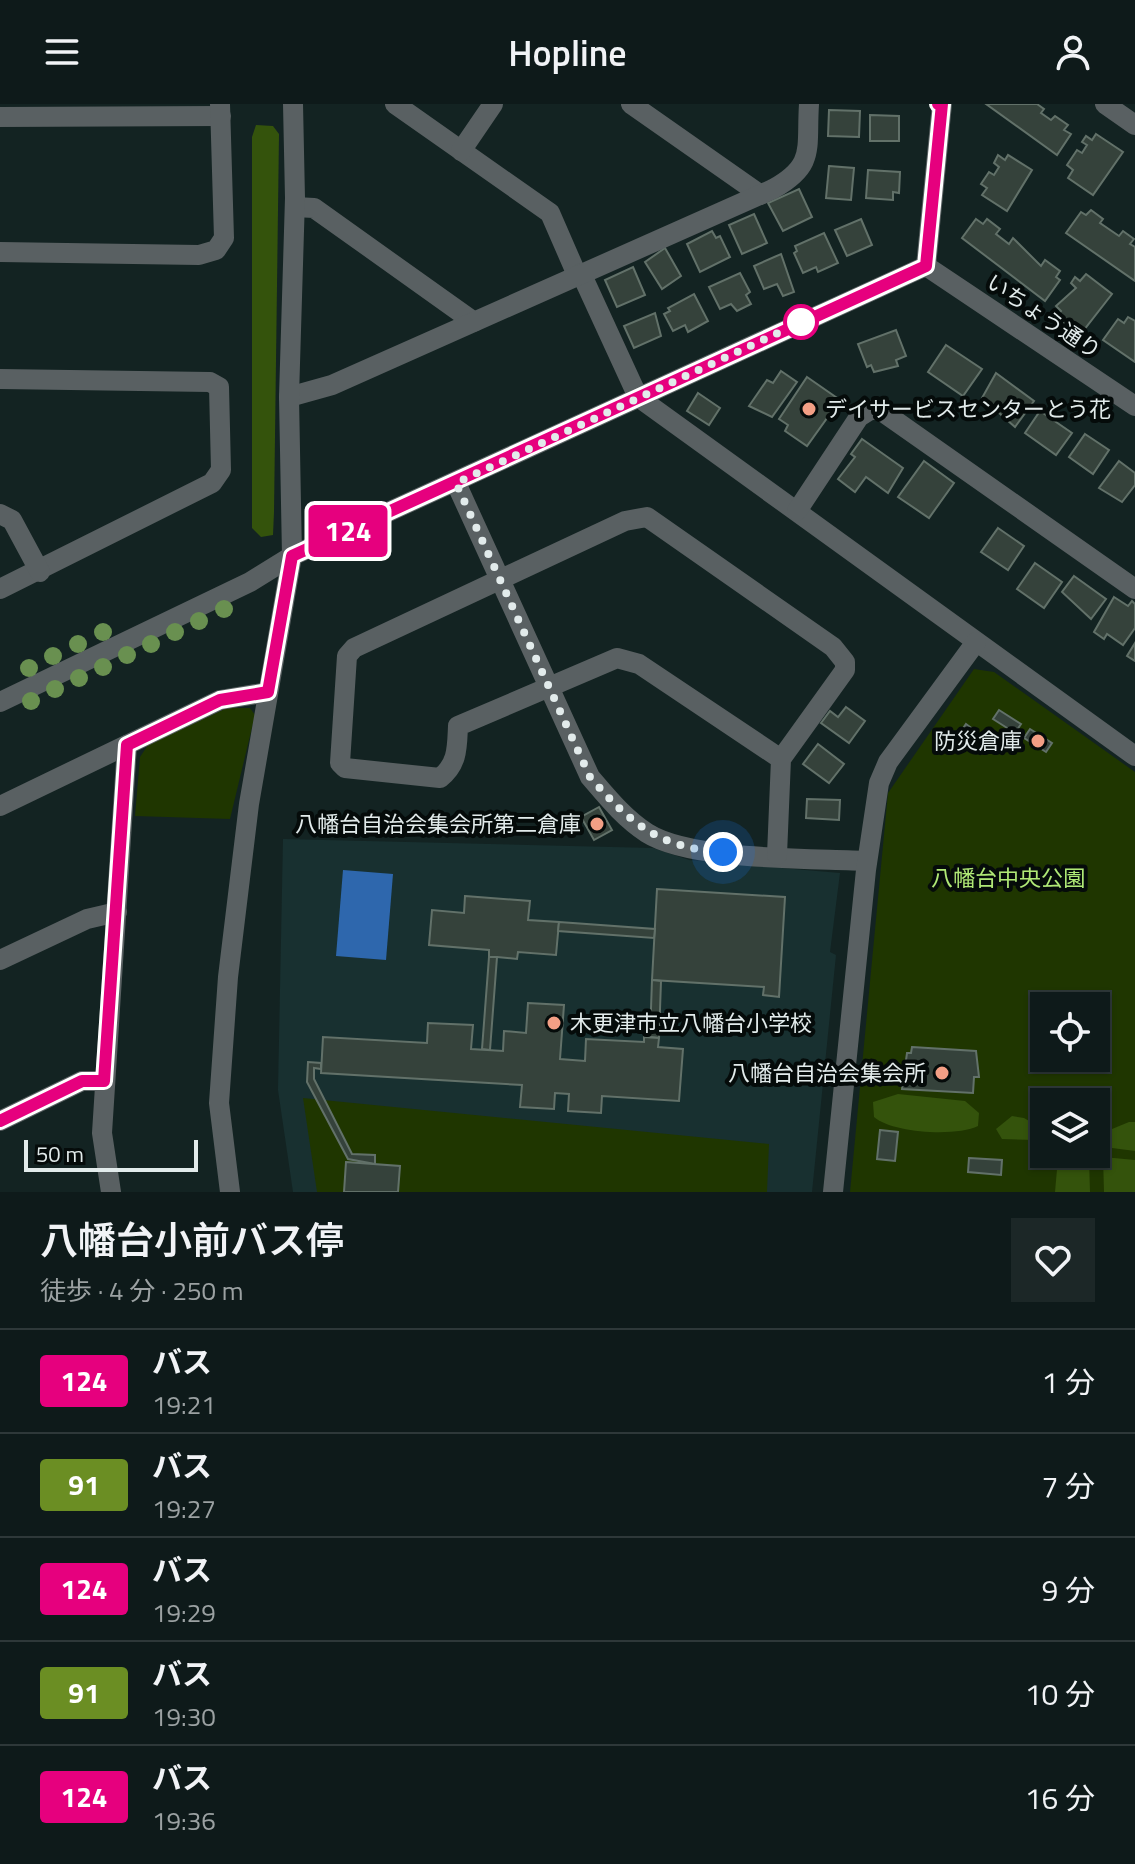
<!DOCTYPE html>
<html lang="ja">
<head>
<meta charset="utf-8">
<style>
	:root { --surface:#0e1a1a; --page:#1c2727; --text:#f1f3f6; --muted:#9ba1a2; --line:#2e3839 }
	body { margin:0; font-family:"Titillium Web","Noto Sans JP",sans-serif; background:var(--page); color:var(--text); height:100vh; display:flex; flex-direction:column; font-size:30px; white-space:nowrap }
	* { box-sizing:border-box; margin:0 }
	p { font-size:26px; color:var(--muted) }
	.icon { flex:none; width:44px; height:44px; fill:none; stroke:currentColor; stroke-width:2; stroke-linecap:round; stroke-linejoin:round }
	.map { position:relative; height:1088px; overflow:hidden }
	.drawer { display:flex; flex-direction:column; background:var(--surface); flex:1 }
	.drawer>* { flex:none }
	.badge { padding:0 16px; border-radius:6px; font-size:28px; line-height:52px }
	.buttons { position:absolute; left:1030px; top:888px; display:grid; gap:16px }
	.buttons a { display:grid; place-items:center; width:80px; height:80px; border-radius:0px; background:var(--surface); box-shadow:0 2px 6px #0004,0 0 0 2px var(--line); font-size:40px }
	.scale { position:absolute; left:24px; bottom:20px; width:174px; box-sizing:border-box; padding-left:8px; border:4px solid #e2ebeb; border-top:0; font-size:22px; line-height:28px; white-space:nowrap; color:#e2ebeb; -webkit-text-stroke:6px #050b0a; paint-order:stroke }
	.you { position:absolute; width:40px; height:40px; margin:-20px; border:6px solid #fff; border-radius:50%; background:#1a73e8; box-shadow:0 0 0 12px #1a73e833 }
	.map>.badge { position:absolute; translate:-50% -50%; box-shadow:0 0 0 4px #fff }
	.round { display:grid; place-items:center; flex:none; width:84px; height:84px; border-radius:0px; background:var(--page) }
	.headline { display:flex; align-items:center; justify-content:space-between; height:136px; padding:0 40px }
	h1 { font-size:38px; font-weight:600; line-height:60px }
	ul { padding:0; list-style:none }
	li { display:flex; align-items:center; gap:24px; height:104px; padding:0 40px; border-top:2px solid var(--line) }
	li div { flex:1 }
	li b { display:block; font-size:30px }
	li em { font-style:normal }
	li .badge { min-width:88px; font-weight:700; text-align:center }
	header { display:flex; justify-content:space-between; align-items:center; height:104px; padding:0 40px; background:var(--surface); font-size:36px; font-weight:600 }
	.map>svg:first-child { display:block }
	.built { fill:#183030 }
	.green { fill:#1f3600; fill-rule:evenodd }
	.forest { fill:#34530c }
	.water { fill:#2e67ad }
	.building { fill:#35423b; stroke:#627169; stroke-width:2 }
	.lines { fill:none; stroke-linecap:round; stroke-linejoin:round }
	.minor { stroke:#596062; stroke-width:20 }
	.tree { fill:#699050 }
	.line-casing { stroke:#fff; stroke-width:18 }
	.line { stroke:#e6007e; stroke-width:12 }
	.walk { stroke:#e2ebeb; stroke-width:8; stroke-dasharray:0 14.4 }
	.stop-dot { fill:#fff; stroke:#e6007e; stroke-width:4 }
	.poi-dot { fill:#f39f85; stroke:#050b0a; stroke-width:3 }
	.labels { text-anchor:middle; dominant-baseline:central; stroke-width:8; stroke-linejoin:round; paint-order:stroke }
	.street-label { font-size:22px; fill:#e2ebeb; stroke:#050b0a }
	.poi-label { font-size:22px; fill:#e2ebeb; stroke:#050b0a; text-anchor:end }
	.park-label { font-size:22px; fill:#b0e976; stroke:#050b0a }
</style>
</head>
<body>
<header><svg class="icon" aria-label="menu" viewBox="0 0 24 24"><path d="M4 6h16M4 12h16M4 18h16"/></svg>Hopline<svg class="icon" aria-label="person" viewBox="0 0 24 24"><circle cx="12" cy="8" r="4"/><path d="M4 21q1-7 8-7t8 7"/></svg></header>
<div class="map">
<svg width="1135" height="1088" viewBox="0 0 1135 1088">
	<rect width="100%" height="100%" fill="#132322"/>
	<path class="built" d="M283,735l370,9 36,12 151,13 -10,79 6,3 -24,237h-519l-15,-102z"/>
	<g class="green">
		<path d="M974,565l20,3 141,100v420h-285l38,-399zM1044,902h52v52h-52zM1044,998h52v52h-52z"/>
		<path d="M227,604h23l5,7 -25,104 -95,-3 5,-59 8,-12z"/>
		<path d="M303,994l466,46 -2,48h-450z"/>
	</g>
	<g class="forest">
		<path d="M256,21l17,1 6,8 -5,378 -1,23 -12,2 -9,-9v-391z"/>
		<path d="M898,990l67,7 14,12 -1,13c-22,11 -86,7 -104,-9l-1,-15z"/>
		<path d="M1012,1012l12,2 16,9 1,7 -6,6 -33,-1 -6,-10z"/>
		<path d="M1129,1018h6v29l-23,-3 -6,-7 6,-12z"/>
		<path d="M1103,1053l32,3v32h-31z"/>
		<path d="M1058,1054h31l1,34h-35z"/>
	</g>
	<path class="water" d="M343,766l50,4 -7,86 -50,-4z"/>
	<g class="building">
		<path d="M986,0h51l7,5 -3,4 10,7 4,-4 13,9 -4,5 7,4 -14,21z"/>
		<path d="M829,6l31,1 -1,26 -31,-1z"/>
		<path d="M870,11l29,1v25h-29z"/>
		<path d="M1096,30l27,18 -30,43 -25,-17 5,-8 -6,-5 10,-15 5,3 5,-8 -5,-3 4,-6 6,4z"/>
		<path d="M998,51l7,5 3,-5 24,15 -25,41 -25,-16 5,-7 -6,-4 8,-12 5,3 5,-8 -5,-4z"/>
		<path d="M829,62l25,2 -3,32 -25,-2z"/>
		<path d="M868,66l32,2 -1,21 -6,-1v8l-27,-2z"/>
		<path d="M799,85l13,28 -29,14 -15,-28z"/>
		<path d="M1091,106l12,9 -3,4 19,13 4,-5 11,8 -4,5 5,3v34l-69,-48 15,-21 5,3z"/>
		<path d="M754,110l13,29 -25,11 -13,-29z"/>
		<path d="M861,115l11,26 -25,11 -12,-26z"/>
		<path d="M976,115l7,5 4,-5 13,10 -4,5 13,10 4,-6 28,28 4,-6 15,11 -4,6 4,3 -15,21 -83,-63z"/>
		<path d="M712,127l4,7 4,-2 10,21 -30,15 -13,-28z"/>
		<path d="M824,129l14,30 -20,9 -2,-5 -13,6 -9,-20 3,-2 -2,-5z"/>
		<path d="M665,144l16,28 -19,13 -17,-27z"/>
		<path d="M781,150l13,38 -11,4 -6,-12 -13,5 -10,-23z"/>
		<path d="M633,163l12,28 -28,12 -12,-27z"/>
		<path d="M740,169l10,19 -4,3 5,9 -14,7 -6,-7 -11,5 -11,-22z"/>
		<path d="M1086,170l26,20 -32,41 -24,-18 5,-6 -5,-5 20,-18 -5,-5 4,-6 5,4z"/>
		<path d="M694,190l14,27 -20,11 -3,-7 -12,6 -9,-17 6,-3 -2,-3z"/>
		<path d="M655,209l6,23 -27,12 -10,-22z"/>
		<path d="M1128,213l7,4v41l-32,-22 15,-21 6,4z"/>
		<path d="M896,226l10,26 -10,4 2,6 -24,6 -3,-7 -4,2 -9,-23z"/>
		<path d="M946,241l36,24 -19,27 -35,-24z"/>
		<path d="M781,267l16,11 -25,35 -23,-11 18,-26 6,3z"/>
		<path d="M996,269l38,28 -19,26 -33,-29z"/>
		<path d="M807,273l33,23 -33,46 -22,-15 3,-6 -9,-6z"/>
		<path d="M698,289l22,15 -11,17 -22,-14z"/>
		<path d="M1040,307l32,22 -16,22 -31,-22z"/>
		<path d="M1085,330l24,16 -16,24 -24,-17z"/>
		<path d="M862,335l41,29 -15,25 -22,-16 -11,15 -17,-13 17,-22 -4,-3z"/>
		<path d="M924,357l30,22 -25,35 -31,-21z"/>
		<path d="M1119,357l16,12v12l-13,17 -23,-14z"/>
		<path d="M998,424l26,18 -16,24 -27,-18z"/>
		<path d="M1035,459l27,19 -18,26 -27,-19z"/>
		<path d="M1074,472l32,23 -15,20 -29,-27z"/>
		<path d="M1114,493l14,9 4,-5 3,3v24l-12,17 -16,-11 -3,5 -10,-7z"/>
		<path d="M1135,539v18l-8,-5z"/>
		<path d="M846,603l19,14 -16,22 -28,-20 9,-12 8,6z"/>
		<path d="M999,606l22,14 -6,9 -22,-14z"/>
		<path d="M966,620l8,6 -14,22 -9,-6z"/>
		<path d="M1030,625l22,14 -6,9 -22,-14z"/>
		<path d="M818,640l26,20 -15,19 -26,-19z"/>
		<path d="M807,695l33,1 -1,20 -33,-2z"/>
		<path d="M599,703l13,23 -18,10 -13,-23z"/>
		<path d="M657,785l128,8 -6,100 -16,-2 1,-8 -112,-7z"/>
		<path d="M465,792l65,5 -2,19 31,2 -3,33 -38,-3 -1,7 -20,-2h-8v-7l-60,-5 3,-35 32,3z"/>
		<path d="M559,818l96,7 -1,9 -96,-7z"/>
		<path d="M489,853h8l-7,93 -8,-1z"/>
		<path d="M652,876l9,1 -2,57 -9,-1z"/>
		<path d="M528,899l36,2 -4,54 25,2 1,-22 58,3v-5l15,1 -1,9 25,2 -4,52 -77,-5 -1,17 -33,-2 1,-17 -14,-1 -1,16 -34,-2 2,-22 -201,-12 2,-36 104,6 1,-20 45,2 -2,24 32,2 1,-20 22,2z"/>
		<path d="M912,943l64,4 3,26h-5l-1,16 -71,-4 5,-36h4z"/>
		<path d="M308,958l13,1v6l-7,-1v11l38,75 23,1v9l-27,-5 -41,-77z"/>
		<path d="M880,1026l18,2 -3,29 -18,-2z"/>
		<path d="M969,1054l33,2 -1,15 -33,-3z"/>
		<path d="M346,1058l54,4 -2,26h-54z"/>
	</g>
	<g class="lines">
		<g class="minor">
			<path d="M395,0l155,109 27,62"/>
			<path d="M631,0l130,91"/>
			<path d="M1105,0l30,21"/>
			<path d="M0,13l221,-1"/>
			<path d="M461,47l32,-47"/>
			<path d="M295,103l19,1 160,114"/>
			<path d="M0,148l199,3 17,-5 8,-12 -4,-134"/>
			<path d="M926,162l209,140"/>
			<path d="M926,162l16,-162"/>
			<path d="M581,169l57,124 497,359"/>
			<path d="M0,275l210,3 9,5 2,83 -9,13 -212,106"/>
			<path d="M289,293l43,-12 441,-196c43,-24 33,-40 36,-85"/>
			<path d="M456,379l134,294c18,21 34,41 57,56 44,28 165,25 220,28"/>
			<path d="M797,407l62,-94 11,-7h10l255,179"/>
			<path d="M0,410l12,6 28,52"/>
			<path d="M0,598l250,-120 42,-26 634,-290"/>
			<path d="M0,702l220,-106 48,-8"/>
			<path d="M777,751l4,-96 64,-89v-8l-12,-15 -186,-130 -22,4 -271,127 -7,8 -7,107 5,5 95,10c18,-14 17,-31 18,-52l159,-68 22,6 142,95"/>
			<path d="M0,856l87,-41 30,-7"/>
			<path d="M0,1017l82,-40h22"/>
			<path d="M111,1088l-9,-59 25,-388"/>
			<path d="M230,1088l-11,-89 9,-126 21,-173 43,-248 -3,-159 6,-199 -2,-94"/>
			<path d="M833,1088l33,-322 13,-87 9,-21 88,-120"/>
		</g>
	</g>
	<g class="tree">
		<circle cx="341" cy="418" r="9"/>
		<circle cx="224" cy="505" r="9"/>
		<circle cx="199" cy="517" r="9"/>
		<circle cx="103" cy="528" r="9"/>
		<circle cx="175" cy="528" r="9"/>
		<circle cx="78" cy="540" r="9"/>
		<circle cx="151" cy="540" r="9"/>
		<circle cx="127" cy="551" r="9"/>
		<circle cx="53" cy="552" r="9"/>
		<circle cx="103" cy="563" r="9"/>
		<circle cx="29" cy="564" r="9"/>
		<circle cx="79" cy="574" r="9"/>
		<circle cx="55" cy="585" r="9"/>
		<circle cx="31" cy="597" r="9"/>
	</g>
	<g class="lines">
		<defs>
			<path id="line" d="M0,1017l82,-40h22l23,-336 93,-45 48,-8 24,-136 634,-290 16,-162h-4"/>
		</defs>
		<use href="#line" class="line-casing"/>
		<use href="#line" class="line"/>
		<path class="walk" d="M723,748c-64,-4 -92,-28 -133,-75l-134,-294 350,-163 -5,2"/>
	</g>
	<circle class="stop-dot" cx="801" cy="218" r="16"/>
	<g class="poi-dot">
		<circle cx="809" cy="305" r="8"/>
		<circle cx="1038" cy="637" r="8"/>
		<circle cx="597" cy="720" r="8"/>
		<circle cx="554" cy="919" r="8"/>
		<circle cx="942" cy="969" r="8"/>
	</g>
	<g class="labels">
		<g class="street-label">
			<text transform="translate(1044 212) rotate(34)">いちょう通り</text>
		</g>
		<g class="poi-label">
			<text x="825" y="305" text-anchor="start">デイサービスセンターとう花</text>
			<text x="1022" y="637">防災倉庫</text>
			<text x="581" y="720">八幡台自治会集会所第二倉庫</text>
			<text x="570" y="919" text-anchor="start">木更津市立八幡台小学校</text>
			<text x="926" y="969">八幡台自治会集会所</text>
		</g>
		<g class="park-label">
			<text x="1008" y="774">八幡台中央公園</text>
		</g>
	</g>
</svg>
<div class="buttons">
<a><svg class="icon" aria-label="locate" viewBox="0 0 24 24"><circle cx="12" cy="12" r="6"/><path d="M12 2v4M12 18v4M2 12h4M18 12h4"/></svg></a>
<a><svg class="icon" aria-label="layers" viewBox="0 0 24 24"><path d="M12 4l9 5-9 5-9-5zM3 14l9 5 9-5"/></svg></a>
</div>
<div class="scale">50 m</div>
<div class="you" style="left:723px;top:748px"></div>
<b class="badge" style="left:348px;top:427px;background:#e6007e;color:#fff">124</b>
</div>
<section class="drawer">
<div class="headline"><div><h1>八幡台小前バス停</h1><p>徒歩 · 4 分 · 250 m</p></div><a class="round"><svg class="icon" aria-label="heart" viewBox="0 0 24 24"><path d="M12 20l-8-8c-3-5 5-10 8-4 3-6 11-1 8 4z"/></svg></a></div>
<ul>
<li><span class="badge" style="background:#e6007e;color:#fff">124</span><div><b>バス</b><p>19:21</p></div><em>1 分</em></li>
<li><span class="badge" style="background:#6b8e23;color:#fff">91</span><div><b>バス</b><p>19:27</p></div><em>7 分</em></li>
<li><span class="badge" style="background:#e6007e;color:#fff">124</span><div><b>バス</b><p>19:29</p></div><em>9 分</em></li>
<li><span class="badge" style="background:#6b8e23;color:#fff">91</span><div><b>バス</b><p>19:30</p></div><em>10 分</em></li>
<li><span class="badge" style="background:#e6007e;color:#fff">124</span><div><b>バス</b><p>19:36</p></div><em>16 分</em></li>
</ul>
</section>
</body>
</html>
